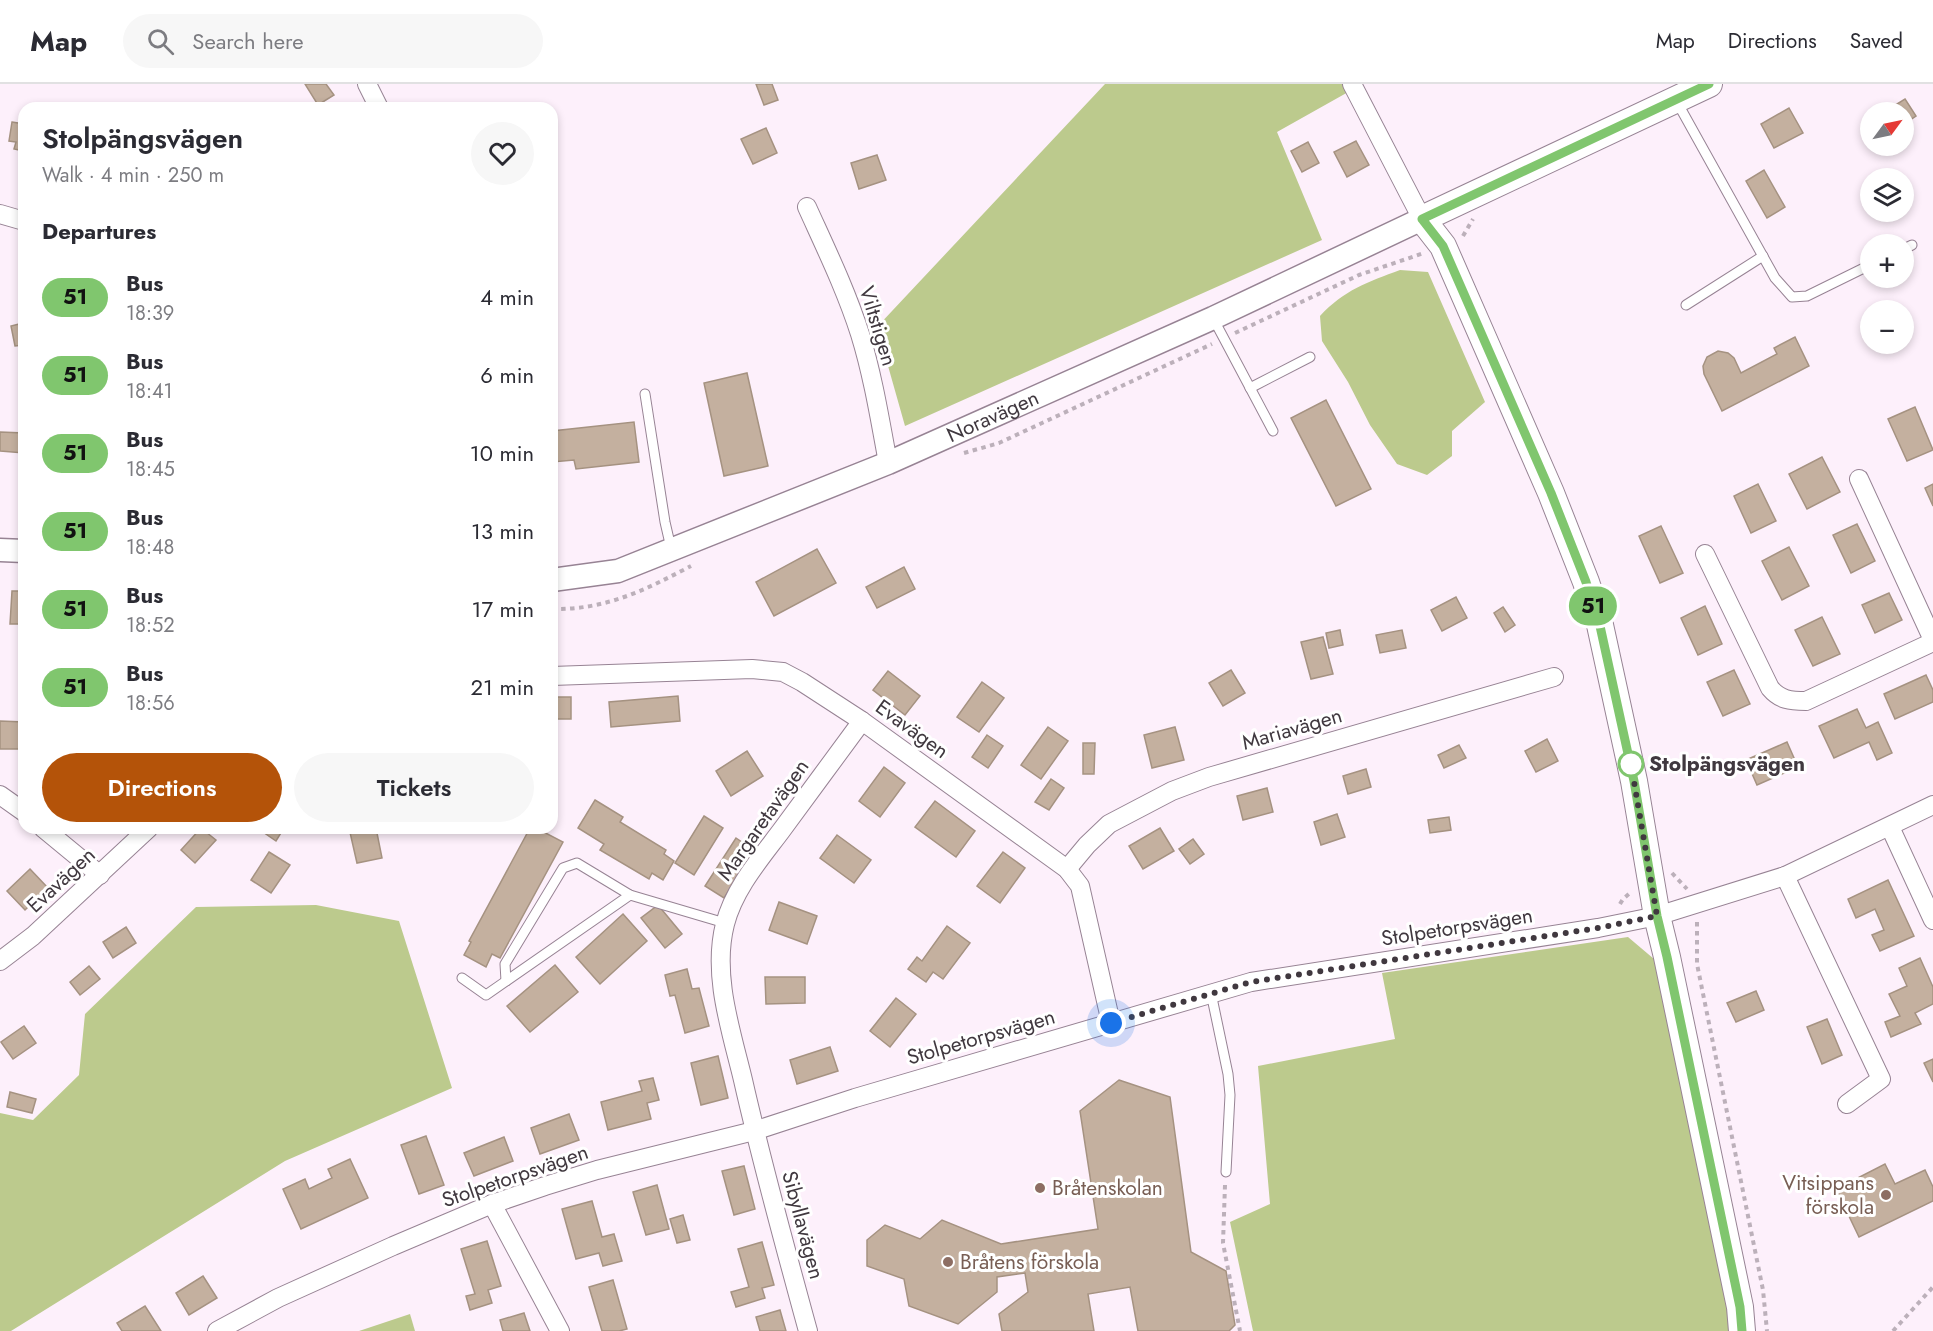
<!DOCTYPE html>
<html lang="en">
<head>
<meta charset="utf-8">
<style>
	:root { --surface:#fff; --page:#f7f7f7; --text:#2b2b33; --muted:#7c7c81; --line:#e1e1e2; --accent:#b45309 }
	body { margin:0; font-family:Jost,sans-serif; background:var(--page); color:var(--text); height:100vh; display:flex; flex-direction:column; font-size:22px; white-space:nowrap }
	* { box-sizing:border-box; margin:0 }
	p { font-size:20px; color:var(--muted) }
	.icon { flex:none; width:33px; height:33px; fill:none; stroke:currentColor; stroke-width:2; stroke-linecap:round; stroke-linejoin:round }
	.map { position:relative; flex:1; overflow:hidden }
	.panel { position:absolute; left:18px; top:18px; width:540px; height:732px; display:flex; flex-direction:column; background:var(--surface); border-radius:18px; box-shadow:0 3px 9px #0003 }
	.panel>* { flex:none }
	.badge { padding:0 12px; border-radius:20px; font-size:21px; line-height:39px }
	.needle { width:39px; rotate:57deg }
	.buttons { position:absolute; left:1860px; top:18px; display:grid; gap:12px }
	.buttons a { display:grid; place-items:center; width:54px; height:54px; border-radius:50%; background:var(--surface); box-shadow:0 3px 9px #0003; font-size:30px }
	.you { position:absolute; width:30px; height:30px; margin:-15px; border:4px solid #fff; border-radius:50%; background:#1a73e8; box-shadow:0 0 0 9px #1a73e833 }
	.map>.badge { position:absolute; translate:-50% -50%; box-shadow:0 0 0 3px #fff }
	h2 { padding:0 24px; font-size:22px; line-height:54px }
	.round { display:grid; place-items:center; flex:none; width:63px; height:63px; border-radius:32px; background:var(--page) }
	.head { display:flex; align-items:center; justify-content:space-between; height:102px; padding:0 24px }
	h1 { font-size:28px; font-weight:600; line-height:45px }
	.cta { display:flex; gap:12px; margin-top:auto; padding:12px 24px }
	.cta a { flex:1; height:69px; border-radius:36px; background:var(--accent); color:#fff; font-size:24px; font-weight:600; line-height:69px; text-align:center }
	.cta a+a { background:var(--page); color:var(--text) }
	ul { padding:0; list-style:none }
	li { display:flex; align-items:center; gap:18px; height:78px; padding:0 24px }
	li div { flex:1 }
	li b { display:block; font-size:22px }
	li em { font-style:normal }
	li .badge { min-width:66px; font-weight:700; text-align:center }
	header { display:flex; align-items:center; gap:36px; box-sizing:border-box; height:84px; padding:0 30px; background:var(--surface); border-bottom:2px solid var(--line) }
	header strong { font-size:28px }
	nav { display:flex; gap:33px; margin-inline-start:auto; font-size:21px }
	.search { width:420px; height:54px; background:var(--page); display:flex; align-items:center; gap:15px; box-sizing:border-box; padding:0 21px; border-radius:33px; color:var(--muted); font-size:22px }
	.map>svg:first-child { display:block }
	.green { fill:#bcca8d }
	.building { fill:#c4b09f; stroke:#a59281; stroke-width:1.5 }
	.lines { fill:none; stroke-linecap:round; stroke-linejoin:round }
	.service-casing { stroke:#978394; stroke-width:11 }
	.minor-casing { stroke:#978394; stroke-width:20 }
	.tertiary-casing { stroke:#978394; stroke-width:25 }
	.secondary-casing { stroke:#978394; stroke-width:28 }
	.path { stroke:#bcb0ba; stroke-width:4; stroke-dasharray:4.5 4.5; stroke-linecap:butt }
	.service { stroke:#fff; stroke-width:9 }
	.minor { stroke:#fff; stroke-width:18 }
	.tertiary { stroke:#fff; stroke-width:22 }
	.secondary { stroke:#fff; stroke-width:26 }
	.line-casing { stroke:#fff; stroke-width:14 }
	.line { stroke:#80c66e; stroke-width:9 }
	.walk { stroke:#40383f; stroke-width:6; stroke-dasharray:0 10.8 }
	.stop-dot { fill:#fff; stroke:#80c66e; stroke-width:3 }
	.education-dot { fill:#8d6e63; stroke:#fff; stroke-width:2 }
	.labels { text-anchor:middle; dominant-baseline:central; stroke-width:6; stroke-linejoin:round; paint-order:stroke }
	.street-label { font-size:21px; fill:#40383f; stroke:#fff }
	.stop-label { font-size:21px; font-weight:bold; fill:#40383f; stroke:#fff; text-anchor:start }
	.education-label { font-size:21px; fill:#785e54; stroke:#fff; text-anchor:start }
</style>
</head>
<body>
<header>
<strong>Map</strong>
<div class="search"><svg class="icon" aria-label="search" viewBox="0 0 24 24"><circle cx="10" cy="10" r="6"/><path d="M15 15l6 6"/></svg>Search here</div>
<nav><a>Map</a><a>Directions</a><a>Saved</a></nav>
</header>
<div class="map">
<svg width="1933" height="1247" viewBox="0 0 1933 1247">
	<rect width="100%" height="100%" fill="#fdf0fb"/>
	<g class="green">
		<path d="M1105,0h242l3,7 -73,41 45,108 -417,186 -28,-99z"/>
		<path d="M1400,186l28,2 57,130 -33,29v25l-25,19 -30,-11 -27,-39 -22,-43 -26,-41 -2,-25c24,-26 48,-34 80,-46z"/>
		<path d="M316,821l83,16 53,167 -167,73 -274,170h-11v-218l33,7 46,-45 6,-61 111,-107z"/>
		<path d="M1628,853l26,22 20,78 55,257 2,37h-478l-23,-109 40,-18 -12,-138 137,-27 -13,-66z"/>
		<path d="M410,1230l5,17h-56z"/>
	</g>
	<g class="building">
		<path d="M305,0h21l8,11 -16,10z"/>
		<path d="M756,0h16l6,16 -14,5z"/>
		<path d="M1905,15l11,17 -12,8v-12h-20z"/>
		<path d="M1789,24l14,25 -29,15 -13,-24z"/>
		<path d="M12,38l12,2v27l-10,-2 2,-7 -7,-1z"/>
		<path d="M766,44l11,25 -24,11 -12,-25z"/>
		<path d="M1356,57l13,24 -22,12 -13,-25z"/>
		<path d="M1308,58l11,21 -17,9 -11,-21z"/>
		<path d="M877,71l9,25 -27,9 -8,-26z"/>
		<path d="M1764,86l21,37 -18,11 -21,-37z"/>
		<path d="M23,239l1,22 -9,1 -4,-20z"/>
		<path d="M1795,253l14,29 -87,45 -18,-37 -1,-8 4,-9 11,-6 10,2 6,5 7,15 36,-19 -3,-6z"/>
		<path d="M747,289l21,93 -44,10 -20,-93z"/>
		<path d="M1326,316l45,89 -35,17 -45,-88z"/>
		<path d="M1915,323l18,43 -26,11 -19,-42z"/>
		<path d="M634,338l5,40 -63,7 -2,-9 -22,2v-31z"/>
		<path d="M0,348l24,1v20l-24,-2z"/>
		<path d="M1822,373l18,35 -33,17 -18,-35z"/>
		<path d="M1758,400l18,37 -25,12 -17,-37z"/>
		<path d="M1933,400v22l-8,-18z"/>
		<path d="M1857,440l18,37 -24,12 -18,-38z"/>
		<path d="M1661,442l22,47 -23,10 -21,-47z"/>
		<path d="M1789,463l20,39 -27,14 -20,-39z"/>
		<path d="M817,465l19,34 -62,33 -18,-34z"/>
		<path d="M904,483l11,22 -38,19 -11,-21z"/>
		<path d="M12,507h12v33h-14z"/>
		<path d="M1889,509l13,27 -27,13 -13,-28z"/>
		<path d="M1456,513l11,21 -25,13 -11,-21z"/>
		<path d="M1705,522l17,38 -24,11 -17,-37z"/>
		<path d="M1503,523l12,18 -10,7 -11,-19z"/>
		<path d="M1822,533l18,37 -27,12 -18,-36z"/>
		<path d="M1340,546l3,15 -14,3 -3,-15z"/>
		<path d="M1402,546l4,18 -26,5 -4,-18z"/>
		<path d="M1323,553l10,37 -22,5 -10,-37z"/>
		<path d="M1231,586l14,23 -22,13 -14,-23z"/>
		<path d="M1734,586l16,34 -27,12 -16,-34z"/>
		<path d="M888,587l32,25 -15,19 -32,-25z"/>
		<path d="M1926,591l7,15v12l-38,17 -11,-25z"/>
		<path d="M982,598l22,16 -25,34 -22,-15z"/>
		<path d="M678,612l2,25 -69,6 -2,-25z"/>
		<path d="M552,613h19v22h-17l1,26h-3z"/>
		<path d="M1857,625l9,19 12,-6 14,31 -15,7 -8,-18 -35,16 -15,-32z"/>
		<path d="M0,637l24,1v27h-24z"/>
		<path d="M1048,643l20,14 -27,38 -20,-14z"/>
		<path d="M1175,643l9,33 -32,8 -8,-33z"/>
		<path d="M987,651l16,11 -15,22 -16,-11z"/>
		<path d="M1547,655l11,22 -22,11 -11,-21z"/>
		<path d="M1787,658l11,25 -41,18 -11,-25z"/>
		<path d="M1083,659h12l-1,31h-11z"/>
		<path d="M1459,661l7,13 -22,10 -6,-13z"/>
		<path d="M747,667l16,25 -32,20 -15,-25z"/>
		<path d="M884,683l21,16 -25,34 -21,-16z"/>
		<path d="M1366,685l5,18 -23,7 -5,-18z"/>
		<path d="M1051,695l13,9 -15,22 -14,-8z"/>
		<path d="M1267,704l6,24 -30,8 -6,-24z"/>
		<path d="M595,716l28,17 -3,5 46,28 -2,4 10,7 -11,19 -11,-7 -3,6 -49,-29 4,-6 -26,-16z"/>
		<path d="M935,717l40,30 -19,26 -41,-30z"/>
		<path d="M1337,730l8,23 -24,8 -7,-23z"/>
		<path d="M704,732l19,12 -29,47 -19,-12z"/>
		<path d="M1449,733l2,13 -21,3 -2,-13z"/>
		<path d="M201,744l15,12 -21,23 -14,-13z"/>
		<path d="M265,744h19l-8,13 -13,-9z"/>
		<path d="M349,744h27l6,30 -25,5z"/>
		<path d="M530,744h6l27,14 -63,116 -8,-4 -6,13 -22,-12 7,-13 -2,-1z"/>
		<path d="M1160,744l14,23 -31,18 -14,-23z"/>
		<path d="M837,751l34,25 -17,23 -34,-25z"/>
		<path d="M736,754l19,13 -31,47 -19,-12z"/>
		<path d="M1193,755l11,15 -14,10 -11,-15z"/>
		<path d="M269,768l21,13 -19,28 -20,-13z"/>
		<path d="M1003,768l22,16 -25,35 -23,-17z"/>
		<path d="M30,785l18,19 -23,22 -18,-19z"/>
		<path d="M1888,796l26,56 -34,15 -8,-16 12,-5 -9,-21 -19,9 -8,-19z"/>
		<path d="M779,818l38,14 -10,28 -38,-14z"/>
		<path d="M658,821l24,29 -17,14 -24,-30z"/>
		<path d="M623,830l24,27 -47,43 -24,-27z"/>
		<path d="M947,842l23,17 -27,36 -10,-7 -7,10 -18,-13 9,-12 5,4z"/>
		<path d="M126,843l10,16 -23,15 -10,-16z"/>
		<path d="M1920,874l13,29v17l-18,9 6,11 -30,13 -6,-15 15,-6 -11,-22 18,-8 -8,-18z"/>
		<path d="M555,881l23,27 -48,40 -23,-26z"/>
		<path d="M89,882l11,13 -20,16 -10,-13z"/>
		<path d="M687,885l5,20 7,-1 10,38 -24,7 -10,-38 -5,1 -5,-21z"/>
		<path d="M765,893h40v26l-39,1z"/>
		<path d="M1756,907l8,19 -28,12 -9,-19z"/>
		<path d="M896,914l20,16 -26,33 -20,-16z"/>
		<path d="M1827,935l15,36 -20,9 -15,-37z"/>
		<path d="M24,942l12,17 -23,16 -12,-17z"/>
		<path d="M830,963l8,24 -41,13 -7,-24z"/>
		<path d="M718,972l10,42 -27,7 -10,-42z"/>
		<path d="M1933,975v23l-9,-19z"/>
		<path d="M653,994l6,22 -12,3 4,16 -43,11 -7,-28 41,-11 -3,-10z"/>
		<path d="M1119,996l51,17 21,155 35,19 9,54 -6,6h-91l-8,-44 -42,7 6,37h-92l-3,-17 29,-22 -3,-19 -28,4v15l-39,32 -49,-18 -5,-27 -37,-13v-26l18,-15 35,14 22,-19 59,24 97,-15 -18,-118z"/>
		<path d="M10,1008l26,7 -4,14 -25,-6z"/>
		<path d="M569,1030l10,26 -39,14 -9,-26z"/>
		<path d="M426,1052l18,49 -25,9 -18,-49z"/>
		<path d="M504,1053l9,24 -39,15 -10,-23z"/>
		<path d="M350,1075l18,39 -67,31 -18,-40 22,-10 4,10 23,-11 -4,-9z"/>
		<path d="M1885,1080l10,20 30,-14 8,17v14l-74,36 -23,-48z"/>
		<path d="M744,1082l11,43 -21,6 -12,-44z"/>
		<path d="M657,1101l12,44 -23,6 -13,-43z"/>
		<path d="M592,1117l10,36 12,-3 8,27 -19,5 -4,-13 -23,6 -14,-50z"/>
		<path d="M683,1131l7,25 -13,3 -7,-24z"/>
		<path d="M487,1157l14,45 -13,4 4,13 -22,7 -4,-14 9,-2 -14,-45z"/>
		<path d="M762,1158l12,43 -12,3 3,10 -29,9 -5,-15 18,-5 -11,-38z"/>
		<path d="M203,1192l14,22 -28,17 -13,-22z"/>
		<path d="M613,1196l14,49 -8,2h-17l-13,-44z"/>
		<path d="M145,1222l16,25h-39l-5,-8z"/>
		<path d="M780,1226l6,21h-26l-4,-14z"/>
		<path d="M524,1229l6,18h-27l-3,-11z"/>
	</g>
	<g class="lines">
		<defs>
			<g id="service">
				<path d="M1677,18l98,176 17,19 15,-1 63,-31"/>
				<path d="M1904,165l8,-4"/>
				<path d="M1686,221l77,-49"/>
				<path d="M1213,234l60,113"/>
				<path d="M1250,304l60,-31"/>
				<path d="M645,310l20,128 6,26"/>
				<path d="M462,894l24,17 144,-100 95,28"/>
				<path d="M506,897l-1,-17 58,-96 14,-5 53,32"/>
				<path d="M1211,909l17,81 2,21 -4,77"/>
			</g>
			<g id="minor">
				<path d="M367,0l12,24"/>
				<path d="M1352,0l70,135"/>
				<path d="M807,123c19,42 39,83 53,127 13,42 20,86 28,129"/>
				<path d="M0,130l24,7"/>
				<path d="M1859,395l74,161"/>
				<path d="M1705,470l65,134c10,12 20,13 36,13l127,-59"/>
				<path d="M552,592l200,-7 31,3 19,10 60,39 205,148 13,17 31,137"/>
				<path d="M0,711l24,17"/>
				<path d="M1890,743l43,93"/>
				<path d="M43,744l57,47"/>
				<path d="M1067,785l20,-24 22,-21 63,-33 37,-14 345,-100"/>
				<path d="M1785,792l96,203 -34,25"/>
				<path d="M0,877l33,-25 116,-108"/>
				<path d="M492,1120l68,127"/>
				<path d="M217,1247l61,-33 115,-52 99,-42 53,-18 52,-16 157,-39 101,-33 396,-116 347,-54 59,-12 128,-40 148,-71"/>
				<path d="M808,1247c-23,-84 -46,-167 -65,-251 -12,-50 -31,-105 -18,-156 9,-35 35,-65 56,-93 27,-37 54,-73 81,-110"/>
			</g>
			<g id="tertiary">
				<path d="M0,466l24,1"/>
				<path id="s1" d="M552,496l66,-9 270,-108 325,-145 209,-99"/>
			</g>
			<path id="secondary" d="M1709,0l-287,135 21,27 108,247 35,89 14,43 34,156 23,135 10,41 73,350 2,24"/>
		</defs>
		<use href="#service" class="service-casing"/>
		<use href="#minor" class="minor-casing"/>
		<use href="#tertiary" class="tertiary-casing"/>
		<use href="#secondary" class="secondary-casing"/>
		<g class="path">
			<path d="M1463,152l10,-17"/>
			<path d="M1235,249l124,-58 65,-22"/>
			<path d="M964,369l35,-10 213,-99"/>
			<path d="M552,525c54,1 93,-19 139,-43"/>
			<path d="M1672,789l15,16"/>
			<path d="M1620,820l3,-5 8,-7"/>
			<path d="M1697,838v42l66,326 4,41"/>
			<path d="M1225,1101l-2,58 17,88"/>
			<path d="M1893,1247l40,-44"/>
		</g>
		<use href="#service" class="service"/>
		<use href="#minor" class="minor"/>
		<use href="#tertiary" class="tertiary"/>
		<use href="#secondary" class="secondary"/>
	</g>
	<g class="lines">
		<defs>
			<path id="line" d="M1709,0l-287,135 21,27 108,247 35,89 14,44 34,155 23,135 10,41 73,350 2,24"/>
		</defs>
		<use href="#line" class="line-casing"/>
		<use href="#line" class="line"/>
		<path class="walk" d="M1111,939l140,-41 347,-54 59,-12 -26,-152"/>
	</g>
	<circle class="stop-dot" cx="1631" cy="680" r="12"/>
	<g class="education-dot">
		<circle cx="1040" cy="1104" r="6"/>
		<circle cx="1886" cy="1111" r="6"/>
		<circle cx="948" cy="1178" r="6"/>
	</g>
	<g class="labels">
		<g class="street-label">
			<text transform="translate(878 242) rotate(73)">Viltstigen</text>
			<text stroke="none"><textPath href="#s1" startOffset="472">Noravägen</textPath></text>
			<text transform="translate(912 645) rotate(36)">Evavägen</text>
			<text transform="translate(1292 645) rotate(-16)">Mariavägen</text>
			<text transform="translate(763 736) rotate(-55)">Margaretavägen</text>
			<text transform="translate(61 796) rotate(-43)">Evavägen</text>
			<text transform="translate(1457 843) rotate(-9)">Stolpetorpsvägen</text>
			<text transform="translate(981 953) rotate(-16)">Stolpetorpsvägen</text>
			<text transform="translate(515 1092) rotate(-19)">Stolpetorpsvägen</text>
			<text transform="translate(803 1141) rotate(75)">Sibyllavägen</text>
		</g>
		<g class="stop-label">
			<text x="1649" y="680">Stolpängsvägen</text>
		</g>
		<g class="education-label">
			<text x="1874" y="1099" text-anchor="end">Vitsippans<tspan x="1874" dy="24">förskola</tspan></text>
			<text x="1052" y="1104">Bråtenskolan</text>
			<text x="960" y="1178">Bråtens förskola</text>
		</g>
	</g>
</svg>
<div class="buttons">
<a><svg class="needle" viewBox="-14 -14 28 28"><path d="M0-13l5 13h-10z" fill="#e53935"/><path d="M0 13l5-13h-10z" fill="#7c7c81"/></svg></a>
<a><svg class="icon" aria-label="layers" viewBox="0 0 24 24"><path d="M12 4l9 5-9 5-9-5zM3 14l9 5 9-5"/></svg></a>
<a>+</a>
<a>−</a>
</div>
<div class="you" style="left:1111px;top:939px"></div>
<b class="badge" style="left:1593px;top:522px;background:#80c66e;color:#111">51</b>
<section class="panel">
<div class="head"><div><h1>Stolpängsvägen</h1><p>Walk · 4 min · 250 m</p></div><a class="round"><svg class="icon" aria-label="heart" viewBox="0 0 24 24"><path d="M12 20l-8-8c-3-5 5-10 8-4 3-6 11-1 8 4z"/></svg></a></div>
<h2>Departures</h2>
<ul>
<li><span class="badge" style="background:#80c66e;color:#111">51</span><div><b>Bus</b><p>18:39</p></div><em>4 min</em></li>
<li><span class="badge" style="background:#80c66e;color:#111">51</span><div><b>Bus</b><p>18:41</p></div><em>6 min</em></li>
<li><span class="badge" style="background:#80c66e;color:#111">51</span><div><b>Bus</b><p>18:45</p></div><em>10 min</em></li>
<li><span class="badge" style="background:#80c66e;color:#111">51</span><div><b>Bus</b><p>18:48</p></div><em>13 min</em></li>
<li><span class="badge" style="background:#80c66e;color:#111">51</span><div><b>Bus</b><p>18:52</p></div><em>17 min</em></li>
<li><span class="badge" style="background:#80c66e;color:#111">51</span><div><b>Bus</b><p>18:56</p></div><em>21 min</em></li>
</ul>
<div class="cta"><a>Directions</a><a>Tickets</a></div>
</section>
</div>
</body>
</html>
